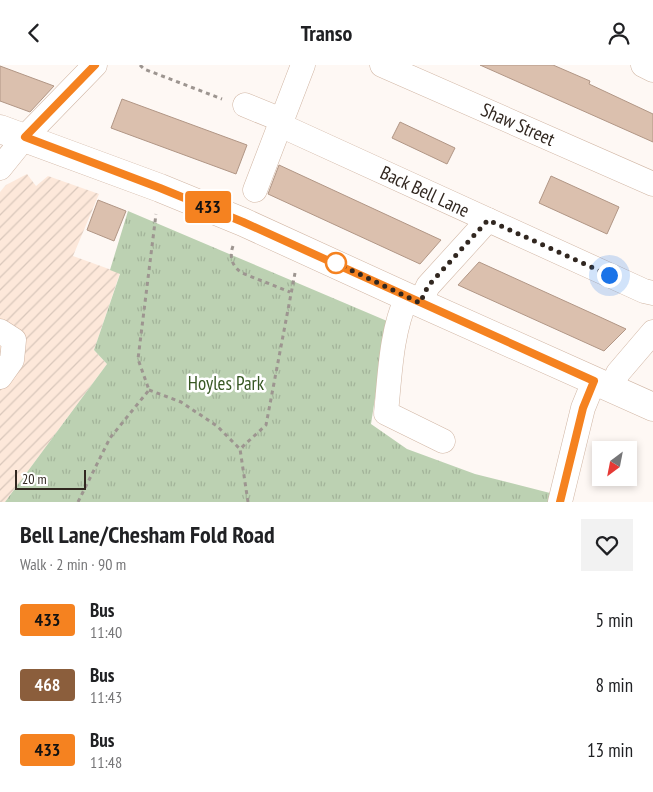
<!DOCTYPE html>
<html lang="en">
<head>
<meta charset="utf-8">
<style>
	:root { --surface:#fff; --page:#f2f2f2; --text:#202124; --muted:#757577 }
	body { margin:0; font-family:"PT Sans Narrow",sans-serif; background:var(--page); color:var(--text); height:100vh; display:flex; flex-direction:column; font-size:19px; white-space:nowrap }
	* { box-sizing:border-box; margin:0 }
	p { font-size:16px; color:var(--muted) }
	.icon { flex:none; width:28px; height:28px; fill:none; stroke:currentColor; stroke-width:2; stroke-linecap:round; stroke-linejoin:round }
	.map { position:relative; height:437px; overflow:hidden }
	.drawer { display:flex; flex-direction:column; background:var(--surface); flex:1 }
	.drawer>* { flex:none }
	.badge { padding:0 10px; border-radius:4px; font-size:18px; line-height:32px }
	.needle { width:32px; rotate:212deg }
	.fabs { position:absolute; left:592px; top:376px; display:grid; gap:10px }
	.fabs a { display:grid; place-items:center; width:45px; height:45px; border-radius:0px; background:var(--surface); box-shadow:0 2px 8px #0003; font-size:25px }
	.scale { position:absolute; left:15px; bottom:12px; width:71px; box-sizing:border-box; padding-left:5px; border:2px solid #312720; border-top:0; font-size:14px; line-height:18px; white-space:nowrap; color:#312720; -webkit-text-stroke:4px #fff; paint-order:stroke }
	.you { position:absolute; width:25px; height:25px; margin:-12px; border:4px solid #fff; border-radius:50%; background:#1a73e8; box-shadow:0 0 0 8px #1a73e833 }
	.map>.badge { position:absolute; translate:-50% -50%; box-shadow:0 0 0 2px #fff }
	.round { display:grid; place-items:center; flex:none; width:52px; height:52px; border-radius:0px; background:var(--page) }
	.summary { display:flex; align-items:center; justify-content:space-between; height:85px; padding:0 20px }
	h1 { font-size:24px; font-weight:700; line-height:38px }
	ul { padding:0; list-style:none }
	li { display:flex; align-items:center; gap:15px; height:65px; padding:0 20px }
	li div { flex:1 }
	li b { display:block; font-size:19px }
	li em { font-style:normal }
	li .badge { min-width:55px; font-weight:700; text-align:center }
	header { display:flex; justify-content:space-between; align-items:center; height:65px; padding:0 20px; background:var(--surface); font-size:22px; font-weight:700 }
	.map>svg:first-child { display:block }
	.industrial { fill:url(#industrial-furrows) }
	.park { fill:url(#park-tufts) }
	.building { fill:#dbc0ae; stroke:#b19685 }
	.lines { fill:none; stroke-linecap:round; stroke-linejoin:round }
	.minor-casing { stroke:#d1b6a4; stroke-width:25 }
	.major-casing { stroke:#d1b6a4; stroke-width:29 }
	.path { stroke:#9d9590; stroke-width:3; stroke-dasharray:4 4; stroke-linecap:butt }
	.minor { stroke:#fff; stroke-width:24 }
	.major { stroke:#fff; stroke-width:28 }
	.line-casing { stroke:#fff; stroke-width:11 }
	.line { stroke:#f58220; stroke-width:8 }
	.walk { stroke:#312720; stroke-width:5; stroke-dasharray:0 9 }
	.stop-dot { fill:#fff; stroke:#f58220; stroke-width:2.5 }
	.labels { text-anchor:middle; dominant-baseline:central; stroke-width:5; stroke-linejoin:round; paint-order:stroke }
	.street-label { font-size:19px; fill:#312720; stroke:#fff }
	.park-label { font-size:19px; fill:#375723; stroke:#fff }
</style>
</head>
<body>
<header><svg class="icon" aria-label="back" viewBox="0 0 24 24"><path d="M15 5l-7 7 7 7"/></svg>Transo<svg class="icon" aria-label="person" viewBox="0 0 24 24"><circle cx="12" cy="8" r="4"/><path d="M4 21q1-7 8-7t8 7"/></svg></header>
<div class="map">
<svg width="653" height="437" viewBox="0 0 653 437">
	<defs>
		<pattern id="industrial-furrows" width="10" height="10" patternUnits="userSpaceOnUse" patternTransform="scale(1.25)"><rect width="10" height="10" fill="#fde8da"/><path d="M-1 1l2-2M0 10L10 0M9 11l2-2" fill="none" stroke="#d9c7bb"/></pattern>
		<pattern id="park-tufts" width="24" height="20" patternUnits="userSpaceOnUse" patternTransform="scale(1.25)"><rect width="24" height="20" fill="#bcd1b2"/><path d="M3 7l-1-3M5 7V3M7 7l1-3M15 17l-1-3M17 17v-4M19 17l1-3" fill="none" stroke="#a2b399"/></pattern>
	</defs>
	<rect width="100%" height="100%" fill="#fef8f4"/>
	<path class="industrial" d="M27,109l9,12 12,-10 51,18 -26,62 47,17 -26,77 13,14 -102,138h-5v-310l6,-7z"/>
	<path class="park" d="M128,146l259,110 -16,103 36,25 68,25 75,19 -2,9h-543l102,-138 -13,-14 26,-76 -10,-4z"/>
	<g class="building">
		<path d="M480,0h73l37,16 -1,3 64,30v28z"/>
		<path d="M0,1l35,13 19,7 -24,26 -30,-11z"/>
		<path d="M122,34l125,46 -11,29 -125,-46z"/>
		<path d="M400,57l55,26 -8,16 -55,-26z"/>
		<path d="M279,100l162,75 -21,24 -152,-70z"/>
		<path d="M551,111l68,31 -12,27 -68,-31z"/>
		<path d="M98,135l28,11 -12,30 -27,-11z"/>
		<path d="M479,197l121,55 26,12 -22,22 -146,-66z"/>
	</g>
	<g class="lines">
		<defs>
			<g id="minor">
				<path d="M382,0l271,119"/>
				<path d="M643,0l10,5"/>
				<path d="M245,40l37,15"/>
				<path d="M280,60l364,166 9,2"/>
				<path d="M0,103l25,-31 70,-72"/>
				<path d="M255,125l48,-125"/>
				<path d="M407,232c-16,35 -17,77 -21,116l57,28"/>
				<path d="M420,238l8,-17 60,-66"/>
				<path d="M0,266l14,9 -2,20 -12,17"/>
				<path d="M611,324l7,-16 35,-41"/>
				<path d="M560,437l23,-94 11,-27"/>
			</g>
			<path id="major" d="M0,64l160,59 83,34 164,75 246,110"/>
		</defs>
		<use href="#minor" class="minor-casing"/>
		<use href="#major" class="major-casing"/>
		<g class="path">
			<path d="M140,0l4,4 78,30"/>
			<path d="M233,181c-4,11 -1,20 9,27l48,19"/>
			<path d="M149,325l32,12 36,24 23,23"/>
			<path d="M78,437l32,-64 39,-48 -11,-31 18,-145"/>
			<path d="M248,437l-8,-53 26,-24 29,-152"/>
		</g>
		<use href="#minor" class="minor"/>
		<use href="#major" class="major"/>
	</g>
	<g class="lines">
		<defs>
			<path id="line" d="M95,0l-70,72 135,51 83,34 351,159 -11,27 -23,94"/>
		</defs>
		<use href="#line" class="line-casing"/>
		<use href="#line" class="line"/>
		<path class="walk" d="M336,198l84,40 8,-17 60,-66 121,55"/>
	</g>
	<circle class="stop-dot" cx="336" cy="198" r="10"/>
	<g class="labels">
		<g class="street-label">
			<text transform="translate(518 59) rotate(24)">Shaw Street</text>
			<text transform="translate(425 126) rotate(25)">Back Bell Lane</text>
		</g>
		<g class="park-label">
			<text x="226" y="318">Hoyles Park</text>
		</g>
	</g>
</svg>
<div class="fabs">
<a><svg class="needle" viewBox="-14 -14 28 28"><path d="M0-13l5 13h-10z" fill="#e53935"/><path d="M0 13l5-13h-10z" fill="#757577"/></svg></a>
</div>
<div class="scale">20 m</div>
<div class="you" style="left:609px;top:210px"></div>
<b class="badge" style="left:208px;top:142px;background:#f58220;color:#111">433</b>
</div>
<section class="drawer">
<div class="summary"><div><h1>Bell Lane/Chesham Fold Road</h1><p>Walk · 2 min · 90 m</p></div><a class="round"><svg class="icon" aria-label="heart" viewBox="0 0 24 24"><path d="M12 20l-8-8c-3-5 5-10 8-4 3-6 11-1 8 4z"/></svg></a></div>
<ul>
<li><span class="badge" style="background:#f58220;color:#111">433</span><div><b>Bus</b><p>11:40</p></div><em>5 min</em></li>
<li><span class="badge" style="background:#8b5e3c;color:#fff">468</span><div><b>Bus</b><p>11:43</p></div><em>8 min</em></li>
<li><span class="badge" style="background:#f58220;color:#111">433</span><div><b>Bus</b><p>11:48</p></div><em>13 min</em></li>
</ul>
</section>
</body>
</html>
